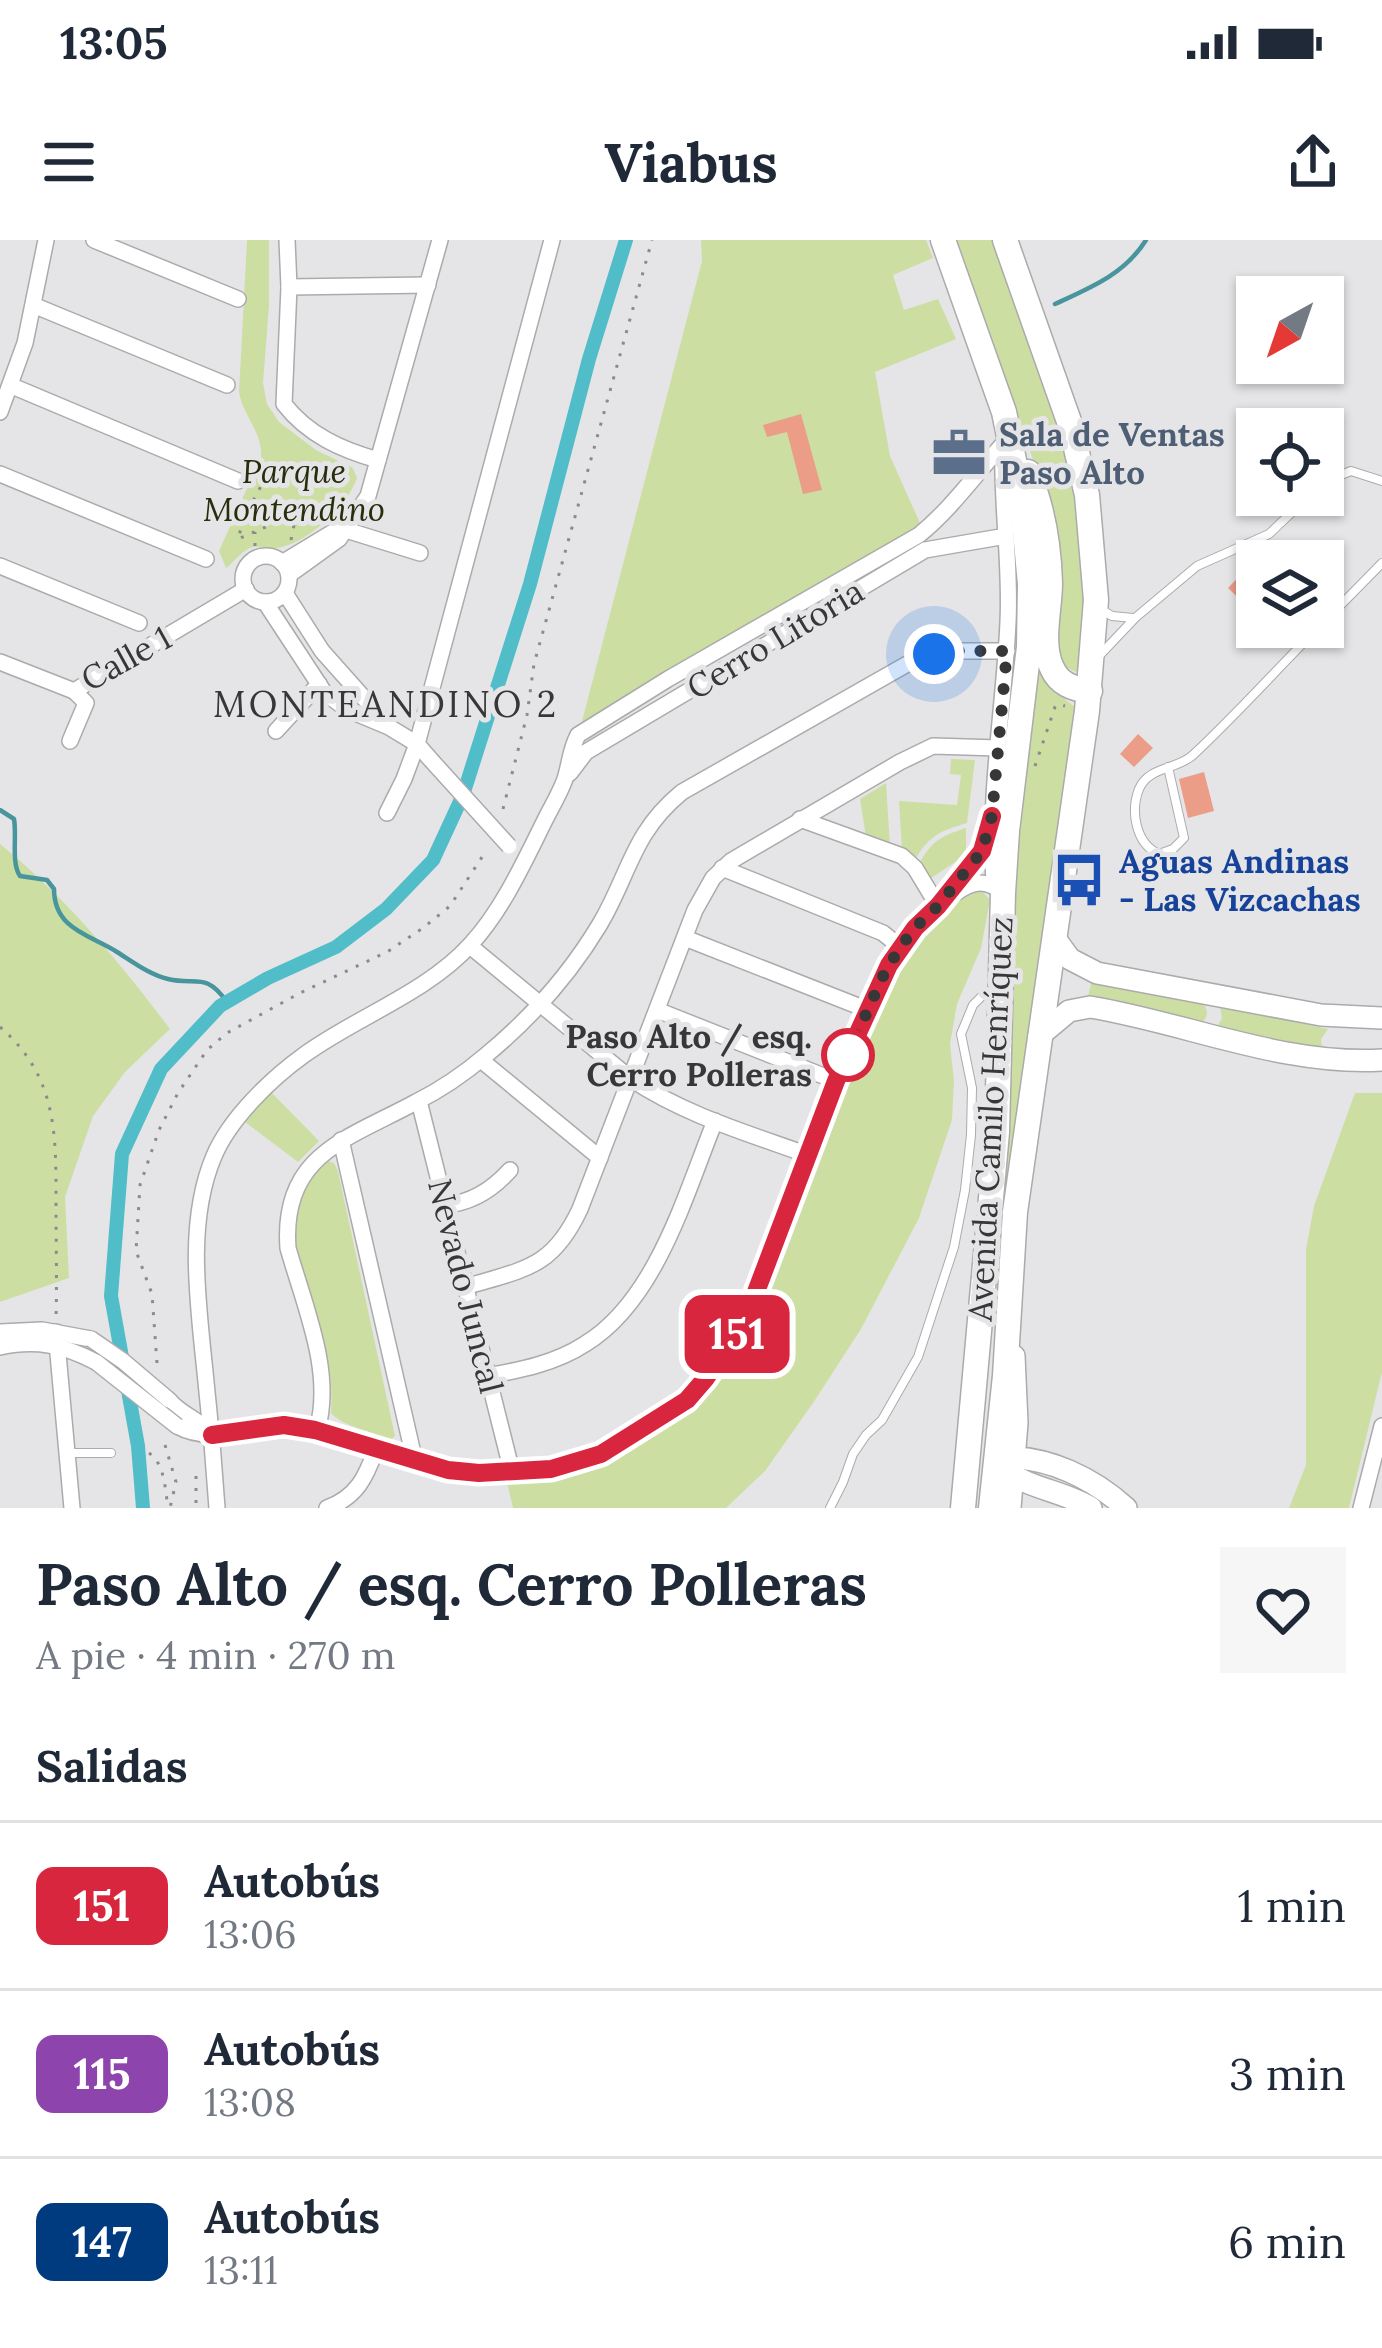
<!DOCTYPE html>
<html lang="es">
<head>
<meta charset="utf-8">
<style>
	:root { --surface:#fff; --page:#f6f6f7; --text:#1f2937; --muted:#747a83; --line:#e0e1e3 }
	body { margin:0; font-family:Lora,serif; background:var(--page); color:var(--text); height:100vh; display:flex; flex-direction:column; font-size:45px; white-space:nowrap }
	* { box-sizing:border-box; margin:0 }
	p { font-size:39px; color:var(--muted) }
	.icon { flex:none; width:66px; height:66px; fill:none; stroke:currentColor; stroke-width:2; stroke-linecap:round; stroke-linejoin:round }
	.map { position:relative; height:1268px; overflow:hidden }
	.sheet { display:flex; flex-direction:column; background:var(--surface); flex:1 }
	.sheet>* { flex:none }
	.badge { padding:0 24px; border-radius:18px; font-size:42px; line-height:78px }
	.needle { width:78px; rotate:220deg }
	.controls { position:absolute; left:1236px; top:36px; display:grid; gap:24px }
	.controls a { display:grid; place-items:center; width:108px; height:108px; border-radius:0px; background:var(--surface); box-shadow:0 3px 9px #0004; font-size:60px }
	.you { position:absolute; width:60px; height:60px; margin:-30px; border:9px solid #fff; border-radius:50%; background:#1a73e8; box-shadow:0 0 0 18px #1a73e833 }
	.map>.badge { position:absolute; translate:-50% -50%; box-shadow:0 0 0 6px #fff }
	h2 { padding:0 36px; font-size:45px; line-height:108px }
	.round { display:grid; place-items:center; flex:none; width:126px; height:126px; border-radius:0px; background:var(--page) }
	.headline { display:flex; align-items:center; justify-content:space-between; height:204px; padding:0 36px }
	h1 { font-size:57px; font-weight:700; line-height:90px }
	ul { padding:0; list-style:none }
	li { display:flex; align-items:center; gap:36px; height:168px; padding:0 36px; border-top:3px solid var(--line) }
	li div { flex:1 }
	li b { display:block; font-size:45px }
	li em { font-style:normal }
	li .badge { min-width:132px; font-weight:700; text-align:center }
	.status { display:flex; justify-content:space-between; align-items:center; height:84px; padding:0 60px; background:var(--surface); direction:ltr }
	.status svg { height:33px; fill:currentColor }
	header { display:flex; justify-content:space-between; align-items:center; height:156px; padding:0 36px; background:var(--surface); font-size:54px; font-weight:700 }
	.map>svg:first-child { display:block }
	.green { fill:#cddea3 }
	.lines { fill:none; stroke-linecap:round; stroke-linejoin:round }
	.stream { stroke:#49959d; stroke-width:4.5 }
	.canal { stroke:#51bdc8; stroke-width:14 }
	.building { fill:#eb9d87 }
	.lane-casing { stroke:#ababac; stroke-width:10 }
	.street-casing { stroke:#ababac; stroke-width:18 }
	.secondary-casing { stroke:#ababac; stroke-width:24 }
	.primary-casing { stroke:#ababac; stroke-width:27 }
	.path { stroke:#8b8b8c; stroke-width:3; stroke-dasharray:3 9; stroke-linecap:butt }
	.lane { stroke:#fff; stroke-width:8 }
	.street { stroke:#fff; stroke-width:15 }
	.secondary { stroke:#fff; stroke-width:21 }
	.primary { stroke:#fff; stroke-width:24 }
	.street-bridge-casing { stroke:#ababac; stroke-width:18; stroke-linecap:butt }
	.street-bridge { stroke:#fff; stroke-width:15 }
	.line-casing { stroke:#fff; stroke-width:27 }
	.line { stroke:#d7263d; stroke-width:18 }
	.walk { stroke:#373738; stroke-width:12; stroke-dasharray:0 21.6 }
	.stop-dot { fill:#fff; stroke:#d7263d; stroke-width:6 }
	.labels { text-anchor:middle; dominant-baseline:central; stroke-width:10; stroke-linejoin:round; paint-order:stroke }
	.service-label { font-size:33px; font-weight:bold; fill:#4e5e75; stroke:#e5e5e7; text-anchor:start }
	.park-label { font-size:33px; font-style:italic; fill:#262e0e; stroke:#e5e5e7 }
	.street-label { font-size:33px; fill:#373738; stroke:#e5e5e7 }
	.transit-label { font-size:33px; font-weight:bold; fill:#164399; stroke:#e5e5e7; text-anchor:start }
	.stop-label { font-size:33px; font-weight:bold; fill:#373738; stroke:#e5e5e7; text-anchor:end }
	.neighbourhood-label { font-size:36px; letter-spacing:3px; fill:#373738; stroke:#e5e5e7 }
</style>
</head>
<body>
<div class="status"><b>13:05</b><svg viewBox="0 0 49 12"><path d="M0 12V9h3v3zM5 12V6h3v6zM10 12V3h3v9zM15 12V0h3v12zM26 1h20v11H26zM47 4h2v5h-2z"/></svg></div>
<header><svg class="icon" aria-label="menu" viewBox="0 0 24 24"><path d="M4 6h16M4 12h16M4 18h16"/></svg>Viabus<svg class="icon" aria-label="share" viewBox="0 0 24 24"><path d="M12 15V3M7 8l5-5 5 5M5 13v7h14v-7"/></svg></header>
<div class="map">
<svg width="1382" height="1268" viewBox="0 0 1382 1268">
	<rect width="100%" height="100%" fill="#e5e5e7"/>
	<g class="green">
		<path d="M247,0h22v66l-6,77 4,21 12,18 37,28 37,18 4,10c-9,27 -50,66 -80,70 -10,1 -20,-4 -29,1 -8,4 -15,14 -22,19l-7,-17 42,-94c2,-24 -18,-41 -22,-65z"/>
		<path d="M701,0h225l7,18 -40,17 11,35 34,-11 18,40 -81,33 15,84 34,76 -344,197 122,-468z"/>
		<path d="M953,0h44c42,109 85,223 90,341 1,31 -2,63 -4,94l-18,-8 -8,-10 -11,-162z"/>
		<path d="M1037,353c3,48 -5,89 42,116l-56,399 -27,156 16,-387z"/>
		<path d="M951,519l24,1 -8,63c-29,9 -37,12 -53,38l-12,-11 -3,-49 58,4 4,-30 -11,-1z"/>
		<path d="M886,543l4,64 -24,-10 -6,-38z"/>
		<path d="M966,588v27l-38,25 -10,-15c15,-25 21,-28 48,-37z"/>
		<path d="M0,604c65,53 120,118 170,185l-45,43 -32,44 -28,81 4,81 -69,24z"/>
		<path d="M981,650l9,10 -9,48 -24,56 -7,40 4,37 -2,39 -33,98 -58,111 -48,74 -48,68 -39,37h-213l-6,-26 36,-1 78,-24 68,-45 43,-45 35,-65 103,-272 31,-69 54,-59z"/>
		<path d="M1092,740l110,23c7,7 6,12 0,21l-115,-24z"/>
		<path d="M1220,766l108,23 -7,10 2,15 -107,-25 6,-11z"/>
		<path d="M270,851l49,50 -21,21 -53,-40z"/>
		<path d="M1355,853h27v279l-33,136h-60l17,-43v-216l8,-43z"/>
		<path d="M327,921l7,2 4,8 57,265 -5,5c-18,-11 -45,-13 -59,-28 1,-19 0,-38 -4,-57 -13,-61 -64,-147 0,-195z"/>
	</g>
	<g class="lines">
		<g class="stream">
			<path d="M1055,64c35,-16 70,-30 91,-64"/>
			<path d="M0,570l14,9c3,17 -3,44 6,57l27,4 7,9c0,41 37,46 63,63 16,10 33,23 51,27 28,7 37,-8 59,23"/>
		</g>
		<path class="canal" d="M143,1268l-5,-62 -27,-150 11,-142 39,-85 59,-63 48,-28 68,-31 50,-38 47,-49 30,-65 67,-211 59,-225 37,-119"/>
	</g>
	<g class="building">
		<path d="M801,174l21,76 -19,4 -16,-62 -20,5 -4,-12z"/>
		<path d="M1250,325l7,6v45l-29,-28z"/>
		<path d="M1138,494l15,14 -19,19 -14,-13z"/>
		<path d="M1204,532l10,39 -26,7 -9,-39z"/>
	</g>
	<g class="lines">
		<defs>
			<g id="lane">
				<path d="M1323,242l28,-11 31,10"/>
				<path d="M1102,370l10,6 21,2"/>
				<path d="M1323,383l59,-60"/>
				<path d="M1099,416l36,-38 62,-52 72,-32 41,-39"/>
				<path d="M1168,527l16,71 -11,11 -14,5c-23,-10 -29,-42 -20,-65 10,-23 38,-19 54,-34 44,-41 84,-86 126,-128"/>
				<path d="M70,1213h41"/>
				<path d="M830,1268l13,-26 10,-28 13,-19 16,-15 36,-63 36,-110 11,-57 6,-55 1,-47 -11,-54 12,-29 9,-9 12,-5"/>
			</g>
			<g id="street">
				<path d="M94,0l144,59"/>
				<path d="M287,0l2,47 -5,117c24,31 58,46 94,56"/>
				<path d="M289,47l139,-2"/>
				<path d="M33,65l194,80"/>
				<path d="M12,146l226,95"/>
				<path d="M0,172l25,-69 21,-103"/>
				<path d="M0,234l206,85"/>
				<path d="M346,290l74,23"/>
				<circle cx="266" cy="339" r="23"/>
				<path d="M282,323l66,-40"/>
				<path d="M0,326l139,57"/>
				<path d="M289,335l50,-36 29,-43 72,-256"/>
				<path d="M285,353l37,58 65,73"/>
				<path d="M265,362l59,90 22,17 43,18 28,17 14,16"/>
				<path d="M0,422l74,29 172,-102"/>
				<path d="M276,491l43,-47"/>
				<path d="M70,501l16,-38 -12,-12"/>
				<path d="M570,533l16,-21 339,-202 81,-14"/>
				<path d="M387,573l17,-34 13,-35 135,-504"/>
				<path d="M800,579l102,37 13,12 23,38"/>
				<path d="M722,628l161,65 17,14"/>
				<path d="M994,642c-6,-87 10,-173 14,-260 3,-59 -7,-118 -5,-177"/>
				<path d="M947,654l35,-43 4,-16"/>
				<path d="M685,698l183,72"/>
				<path d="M470,706l161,133c54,36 116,54 177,76"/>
				<path d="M657,770l179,71"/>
				<path d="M481,820l119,98"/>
				<path d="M419,861l93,371"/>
				<path d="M341,900l74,322"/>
				<path d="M445,965c27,-2 47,-15 65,-35"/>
				<path d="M465,1047c59,-18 87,-18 115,-78l115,-299 18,-32 18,-17 169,-99 33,-16 65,2"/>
				<path d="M0,1092l42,-2 49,9"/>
				<path d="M56,1092l16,176"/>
				<path d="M0,1107c36,-8 63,-2 96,15"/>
				<path d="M487,1136c34,-6 69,-13 98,-32 71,-43 100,-149 130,-223"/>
				<path d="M169,1160c13,16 31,19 43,35"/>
				<path d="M177,1186c35,19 70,0 107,-1 11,0 25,3 35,6 44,12 86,32 131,39 24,4 48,2 72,1 22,-2 43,-3 63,-10 68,-24 120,-73 156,-133 13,-23 20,-51 30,-76 27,-71 52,-142 83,-211 24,-54 45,-105 93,-142 20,-15 35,-24 56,-6"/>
				<path d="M317,1190c17,-58 -13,-125 -29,-182 -7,-94 60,-109 128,-146 24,-12 49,-29 69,-46 45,-37 85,-82 115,-132 30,-51 32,-91 82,-132l234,-133 38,-8h53"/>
				<path d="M217,1268c-3,-46 -7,-91 -12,-136 -7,-70 -19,-150 9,-216 16,-38 58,-78 90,-101 52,-38 123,-62 167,-111 32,-35 53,-82 74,-124 7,-14 15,-27 20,-41 5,-16 5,-29 13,-44l90,-56 251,-144c32,-26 56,-60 84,-91"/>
				<path d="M327,1268c30,-11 39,-31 49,-59"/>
				<path d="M1361,1268l21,-82"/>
			</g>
			<g id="secondary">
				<path d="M1054,697l16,22 27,14 224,42 61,3"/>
				<path d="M1039,796l30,-25 21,-4c97,16 193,59 292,53"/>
				<path d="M1002,1218c45,-3 92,21 124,50"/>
				<path d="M1004,1229c25,20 60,22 87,39"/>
				<path d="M1010,1268l7,-85 -3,-67"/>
			</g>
			<g id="primary">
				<path d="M943,0l61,172 18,87 8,85 -1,63 -22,184 -4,62 -6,239 -34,376"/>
				<path d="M1028,232c15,36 21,73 22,111 0,26 -10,61 2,85 7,16 21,21 38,23"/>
				<path d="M991,1268l14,-132 10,-164 72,-501 9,-111 -9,-105 -16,-68 -66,-187"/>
			</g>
		</defs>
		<use href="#lane" class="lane-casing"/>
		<use href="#street" class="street-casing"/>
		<use href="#secondary" class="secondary-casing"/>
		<use href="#primary" class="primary-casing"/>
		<g class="path">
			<path d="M275,283l5,-36 10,-17"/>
			<path d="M295,283l29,-18"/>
			<path d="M291,300l8,-39h-5l-19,22 -37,16 6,-21 25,-47 22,-2 48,14"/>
			<path d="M255,306v-14"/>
			<path d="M1035,526l20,-59 3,-3 7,2"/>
			<path d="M503,569l24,-94 7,-51 118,-424"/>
			<path d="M0,787c58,50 56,108 56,179 0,37 1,75 0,112"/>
			<path d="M157,1123l-5,-69 -16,-43 4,-66 19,-55 19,-37 29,-43 20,-17 73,-40 87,-41 36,-24 27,-22 36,-55"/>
			<path d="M165,1205l11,37 -6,26"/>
			<path d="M149,1213c16,11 16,36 19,55"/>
			<path d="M196,1236v32"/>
		</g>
		<use href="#lane" class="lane"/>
		<use href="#street" class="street"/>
		<use href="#secondary" class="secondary"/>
		<use href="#primary" class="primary"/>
		<defs>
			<g id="street-bridge">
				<path d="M431,520l78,86"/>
				<path d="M91,1099l32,22 46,39"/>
				<path d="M96,1122l81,64"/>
			</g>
		</defs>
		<use href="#street-bridge" class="street-bridge-casing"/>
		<use href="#street-bridge" class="street-bridge"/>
	</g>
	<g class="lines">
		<defs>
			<path id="line" d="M212,1195l72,-10 31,5 133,40 31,3 72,-4 50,-15 86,-54 19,-22 39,-57 91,-240 53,-116 26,-37 23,-22 44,-55 10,-35"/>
		</defs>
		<use href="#line" class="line-casing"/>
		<use href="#line" class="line"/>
		<path class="walk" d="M848,815l34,-77 18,-31 24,-29 14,-12 44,-55 10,-35 15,-165h-53l-20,3"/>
	</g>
	<defs>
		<symbol id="office-bare" viewBox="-9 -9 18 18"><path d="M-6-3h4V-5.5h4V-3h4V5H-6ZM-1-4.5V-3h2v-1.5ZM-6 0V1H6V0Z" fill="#5c6f8a" stroke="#e5e5e7" stroke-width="2.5" paint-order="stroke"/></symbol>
		<symbol id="bus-bare" viewBox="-9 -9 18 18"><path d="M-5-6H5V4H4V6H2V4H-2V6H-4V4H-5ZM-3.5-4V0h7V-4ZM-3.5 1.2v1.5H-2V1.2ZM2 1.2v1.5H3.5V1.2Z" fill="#1a4fb4" stroke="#e5e5e7" stroke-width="2.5" paint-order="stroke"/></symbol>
	</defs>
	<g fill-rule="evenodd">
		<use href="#office-bare" x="921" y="175" width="76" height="76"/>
		<use href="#bus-bare" x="1041" y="602" width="76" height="76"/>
	</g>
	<circle class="stop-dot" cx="848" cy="815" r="24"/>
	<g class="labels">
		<g class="service-label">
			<text x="999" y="194">Sala de Ventas<tspan x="999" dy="38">Paso Alto</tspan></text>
		</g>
		<g class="park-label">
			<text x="294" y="231">Parque<tspan x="294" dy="38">Montendino</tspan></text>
		</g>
		<g class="street-label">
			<text transform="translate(775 399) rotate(-31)">Cerro Litoria</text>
			<text transform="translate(126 418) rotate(-29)">Calle 1</text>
			<text transform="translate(990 879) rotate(-87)">Avenida Camilo Henríquez</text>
			<text transform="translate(466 1046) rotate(76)">Nevado Juncal</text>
		</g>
		<g class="transit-label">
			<text x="1119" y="621">Aguas Andinas<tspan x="1119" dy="38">- Las Vizcachas</tspan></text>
		</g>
		<g class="stop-label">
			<text x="812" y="796">Paso Alto / esq.<tspan x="812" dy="38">Cerro Polleras</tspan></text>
		</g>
		<g class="neighbourhood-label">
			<text x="386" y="464">MONTEANDINO 2</text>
		</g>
	</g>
</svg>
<div class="controls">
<a><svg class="needle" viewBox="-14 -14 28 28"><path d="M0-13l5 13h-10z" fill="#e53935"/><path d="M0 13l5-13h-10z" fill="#747a83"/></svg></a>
<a><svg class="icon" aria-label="locate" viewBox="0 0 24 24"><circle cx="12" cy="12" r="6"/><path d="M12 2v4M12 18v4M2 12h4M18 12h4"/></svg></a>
<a><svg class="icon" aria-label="layers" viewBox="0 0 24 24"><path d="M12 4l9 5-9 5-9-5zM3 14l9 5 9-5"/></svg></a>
</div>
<div class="you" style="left:934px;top:414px"></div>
<b class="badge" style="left:737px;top:1094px;background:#d7263d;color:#fff">151</b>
</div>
<section class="sheet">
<div class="headline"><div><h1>Paso Alto / esq. Cerro Polleras</h1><p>A pie · 4 min · 270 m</p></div><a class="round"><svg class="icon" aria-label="heart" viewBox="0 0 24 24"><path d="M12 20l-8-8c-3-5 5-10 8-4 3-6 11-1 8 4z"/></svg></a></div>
<h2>Salidas</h2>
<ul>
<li><span class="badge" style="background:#d7263d;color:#fff">151</span><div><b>Autobús</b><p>13:06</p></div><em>1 min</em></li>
<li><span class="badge" style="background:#8e44ad;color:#fff">115</span><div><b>Autobús</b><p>13:08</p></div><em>3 min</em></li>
<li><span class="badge" style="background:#003b80;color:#fff">147</span><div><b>Autobús</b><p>13:11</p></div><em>6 min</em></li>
</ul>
</section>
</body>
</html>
